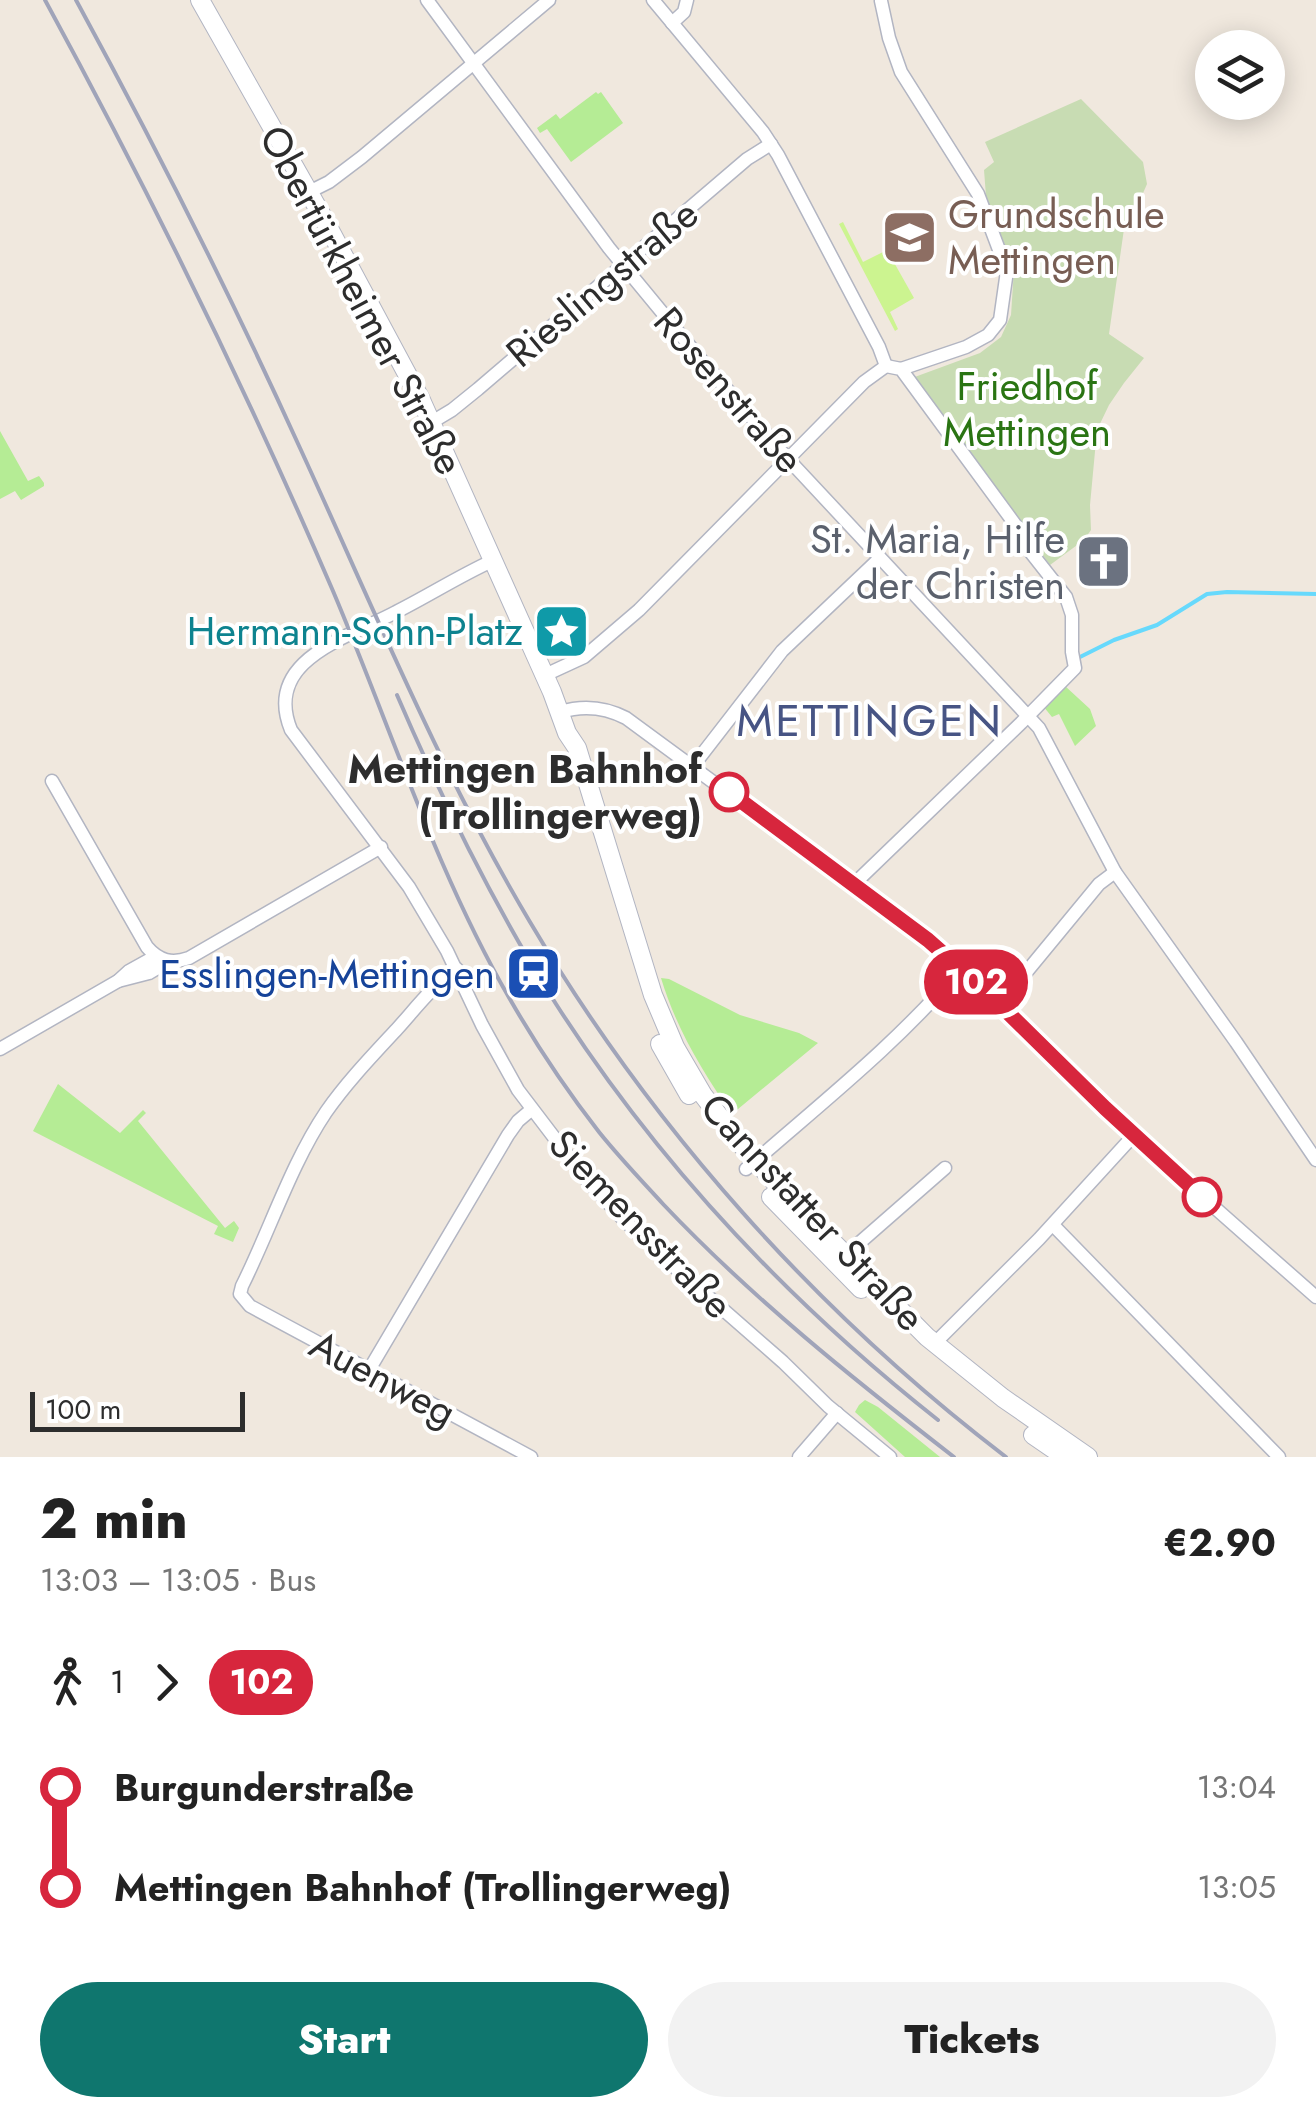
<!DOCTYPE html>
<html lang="en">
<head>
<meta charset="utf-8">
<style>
	:root { --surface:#fff; --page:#f2f2f2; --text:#222; --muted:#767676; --accent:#0f766e }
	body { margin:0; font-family:Jost,sans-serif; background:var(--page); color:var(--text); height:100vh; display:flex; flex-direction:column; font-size:38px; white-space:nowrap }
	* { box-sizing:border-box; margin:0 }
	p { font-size:32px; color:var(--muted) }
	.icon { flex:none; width:55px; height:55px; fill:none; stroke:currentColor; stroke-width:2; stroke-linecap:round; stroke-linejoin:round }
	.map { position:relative; height:1457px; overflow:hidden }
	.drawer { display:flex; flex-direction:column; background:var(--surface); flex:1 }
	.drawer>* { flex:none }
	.badge { padding:0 20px; border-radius:32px; font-size:35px; line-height:65px }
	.tools { position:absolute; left:1195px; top:30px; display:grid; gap:20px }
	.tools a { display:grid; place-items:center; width:90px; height:90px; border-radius:50%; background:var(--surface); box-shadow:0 5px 25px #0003; font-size:50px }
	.scale { position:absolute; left:30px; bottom:25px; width:215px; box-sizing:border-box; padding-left:10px; border:5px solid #2d2d2d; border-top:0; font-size:28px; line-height:35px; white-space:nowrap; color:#2d2d2d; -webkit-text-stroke:8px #fff; paint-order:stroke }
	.map>.badge { position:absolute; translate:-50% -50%; box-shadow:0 0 0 5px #fff }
	.legs { display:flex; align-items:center; gap:15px; height:110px; padding:0 40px; font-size:32px }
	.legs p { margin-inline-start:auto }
	.overview { display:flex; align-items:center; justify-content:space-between; height:170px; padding:0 40px }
	h1 { font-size:55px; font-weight:800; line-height:75px }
	.button { display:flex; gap:20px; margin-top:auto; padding:20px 40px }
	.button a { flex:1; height:115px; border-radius:60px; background:var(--accent); color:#fff; font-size:40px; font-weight:800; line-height:115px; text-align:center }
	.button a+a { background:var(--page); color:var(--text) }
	ul { padding:0 40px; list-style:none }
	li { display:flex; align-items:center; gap:35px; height:100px; font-size:38px }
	li i { display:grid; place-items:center; width:15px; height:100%; margin:0 12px; background:currentColor }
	li i::after { content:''; width:25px; height:25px; margin:-12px; border:8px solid; border-radius:50%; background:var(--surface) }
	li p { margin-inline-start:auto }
	li:first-child i { background:linear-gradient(#0000 50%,currentColor 0) }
	li:last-child i { background:linear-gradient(currentColor 50%,#0000 0) }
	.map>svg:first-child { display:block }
	.green { fill:#b5ec95 }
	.cemetery { fill:#c8dcb3 }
	.pitch { fill:#ccf490 }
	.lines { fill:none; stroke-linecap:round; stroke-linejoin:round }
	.stream { stroke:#67d9fc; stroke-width:4 }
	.minor-casing { stroke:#b2b5c2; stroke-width:15 }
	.secondary-casing { stroke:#b2b5c2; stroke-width:20 }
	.minor { stroke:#fff; stroke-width:12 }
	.secondary { stroke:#fff; stroke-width:18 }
	.rail { stroke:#a0a4b9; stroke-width:4 }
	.line-1-casing { stroke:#fff; stroke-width:22 }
	.line-1 { stroke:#d7263d; stroke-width:15 }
	.stop-1-dot { fill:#fff; stroke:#d7263d; stroke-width:5 }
	.labels { text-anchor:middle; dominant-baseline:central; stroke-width:8; stroke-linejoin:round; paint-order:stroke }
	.education-label { font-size:40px; fill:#785e54; stroke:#fff; text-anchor:start }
	.street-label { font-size:40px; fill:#2d2d2d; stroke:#fff }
	.park-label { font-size:40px; fill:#2a7413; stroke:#fff }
	.worship-label { font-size:40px; fill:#5b616d; stroke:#fff; text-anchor:end }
	.culture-label { font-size:40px; fill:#0d838f; stroke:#fff; text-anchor:end }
	.stop-label { font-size:40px; font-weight:bold; fill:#2d2d2d; stroke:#fff; text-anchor:end }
	.transit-label { font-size:40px; fill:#164399; stroke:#fff; text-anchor:end }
	.quarter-label { font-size:45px; letter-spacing:2.5px; fill:#475484; stroke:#fff }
</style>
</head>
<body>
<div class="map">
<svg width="1316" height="1457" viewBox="0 0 1316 1457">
	<rect width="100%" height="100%" fill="#f0e8de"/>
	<g class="green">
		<path d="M596,92l2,2 3,-2 22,31 -52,39 -24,-33 -7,4 -3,-5 19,-14 4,5z"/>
		<path d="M0,431l28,50 11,-5 5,7v3l-23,14 -6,-9 -15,8z"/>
		<path d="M1065,686l25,23 6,17 -21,20 -16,-32 -7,3 -9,-11z"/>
		<path d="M661,978l8,1 71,36 59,18 19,10 -86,71c-30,-43 -56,-86 -71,-136z"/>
		<path d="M58,1084l62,49 23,-23 3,3 -8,8 87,107 9,-7 5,7 -6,14 -19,-8 4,-8 -185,-95z"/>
		<path d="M865,1400l13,7 62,50h-35l-50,-45 4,-7z"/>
	</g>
	<path class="cemetery" d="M1081,99l62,63 4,22 -14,32 -7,-1 -17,119 35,24 -20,25 -15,22 -12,25 -7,75 1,25 -7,10 -34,25 -138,-187 68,-25 21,-16 10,-22 3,-46 -28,-73 -2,-26 10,-8 -9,-20z"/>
	<path class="pitch" d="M843,222l20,40 24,-12 27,48 -24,14 8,17 -3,2 -56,-107z"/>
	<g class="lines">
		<path class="stream" d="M1078,658l36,-18 43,-15 50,-31 20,-2 89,2"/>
		<defs>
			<g id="minor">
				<path d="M427,0l182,248 94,114 85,97 251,269 76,144 121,170 80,118"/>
				<path d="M653,0l110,132 15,23 101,192 7,19"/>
				<path d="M881,1l8,37 12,34 77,122 29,77 -7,49 -12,15 -22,12 -65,22"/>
				<path d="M672,23l12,-11 3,-12"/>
				<path d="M309,192l20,-10 33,-25 187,-157"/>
				<path d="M432,422l20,-12 26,-21 269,-230 24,-15"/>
				<path d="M492,561c-33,15 -64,35 -96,51 -46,25 -134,47 -105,118l118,157 38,64 35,74 36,65 67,88 39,42 47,44 112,98 45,44 62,51"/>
				<path d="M545,675l39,-18 55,-47 225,-228 22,-16"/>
				<path d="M560,712c23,-7 45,-5 66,6l302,222 60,53 39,41 127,120 162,143"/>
				<path d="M693,766l89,-115 98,-93"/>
				<path d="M52,781l95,166c12,14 25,17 42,11l192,-111"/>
				<path d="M854,884l167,-161 54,-55 -3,-16v-37l-6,-18 -37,-47 -9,-19 -119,-162 -15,-3"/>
				<path d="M457,969c-24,16 -41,39 -60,60 -25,27 -50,53 -71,83 -35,52 -56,118 -84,174l-2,8 10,12 281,151"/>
				<path d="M118,981l31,-8 20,-12"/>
				<path d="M1000,1004l99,-120 16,-12"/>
				<path d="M0,1049l118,-68 11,-10 27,-15"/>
				<path d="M746,1169c74,-65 151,-125 215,-201"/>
				<path d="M1053,1225l226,232"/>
				<path d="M841,1259l104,-91"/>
				<path d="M935,1343l104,-104 95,-104"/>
				<path d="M369,1370l139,-235 10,-14 13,-11"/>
				<path d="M799,1457l38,-44"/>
			</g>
			<g id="secondary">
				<path d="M200,0l125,221 96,179 131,292 15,41 10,15 76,247 22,52 28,48 36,47 51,57 137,138 76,61 85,59"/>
				<path d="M660,1044l29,51"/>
				<path d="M771,1197l90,92"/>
				<path d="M1033,1435l32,22"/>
			</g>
		</defs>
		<use href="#minor" class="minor-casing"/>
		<use href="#secondary" class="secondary-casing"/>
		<use href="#minor" class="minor"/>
		<use href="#secondary" class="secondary"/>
		<g class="rail">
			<path d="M45,0c105,193 201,389 288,591 58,137 103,281 178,410 26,45 56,90 88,131 20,25 42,48 64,72 89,94 189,174 291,253"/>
			<path d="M76,0c80,147 155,296 224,448 73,159 140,323 230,474 122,206 286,390 476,535"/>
			<path d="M397,695c46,107 97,211 159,309 102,159 234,299 382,416"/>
		</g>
	</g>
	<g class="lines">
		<defs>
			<path id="line-1" d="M729,792l199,148 60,53 117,115 97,89"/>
		</defs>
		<use href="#line-1" class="line-1-casing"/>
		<use href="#line-1" class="line-1"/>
	</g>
	<defs>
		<symbol id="school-square" viewBox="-11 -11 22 22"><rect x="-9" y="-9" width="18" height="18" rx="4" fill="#8d6e63" stroke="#fff"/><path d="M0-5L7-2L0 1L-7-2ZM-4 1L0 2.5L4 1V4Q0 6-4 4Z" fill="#fff"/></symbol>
		<symbol id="church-square" viewBox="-11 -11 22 22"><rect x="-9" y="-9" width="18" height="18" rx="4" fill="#6b7280" stroke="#fff"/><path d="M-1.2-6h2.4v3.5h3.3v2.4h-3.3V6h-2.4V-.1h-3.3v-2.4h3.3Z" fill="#fff"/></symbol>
		<symbol id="sight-square" viewBox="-11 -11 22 22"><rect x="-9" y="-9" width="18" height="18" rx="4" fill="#0f9aa8" stroke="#fff"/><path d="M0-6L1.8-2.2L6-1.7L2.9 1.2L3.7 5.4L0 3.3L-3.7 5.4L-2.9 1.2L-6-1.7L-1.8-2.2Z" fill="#fff"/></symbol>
		<symbol id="station-square" viewBox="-11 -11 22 22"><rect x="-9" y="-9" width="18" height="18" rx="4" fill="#1a4fb4" stroke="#fff"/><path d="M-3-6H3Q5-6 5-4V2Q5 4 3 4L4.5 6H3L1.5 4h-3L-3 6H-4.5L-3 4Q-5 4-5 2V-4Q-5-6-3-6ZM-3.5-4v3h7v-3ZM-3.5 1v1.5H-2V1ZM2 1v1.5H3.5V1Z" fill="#fff"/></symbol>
	</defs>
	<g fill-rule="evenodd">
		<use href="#school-square" x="878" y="206" width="63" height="63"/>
		<use href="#church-square" x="1072" y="530" width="63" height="63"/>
		<use href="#sight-square" x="530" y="600" width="63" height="63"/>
		<use href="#station-square" x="502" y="942" width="63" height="63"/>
	</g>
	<g class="stop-1-dot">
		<circle cx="729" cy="792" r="18"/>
		<circle cx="1202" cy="1197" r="18"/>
	</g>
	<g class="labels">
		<g class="education-label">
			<text x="948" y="214">Grundschule<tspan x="948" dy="46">Mettingen</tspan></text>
		</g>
		<g class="street-label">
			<text transform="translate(602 283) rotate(-40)">Rieslingstraße</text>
			<text transform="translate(362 300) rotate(62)">Obertürkheimer Straße</text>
			<text transform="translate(729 390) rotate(49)">Rosenstraße</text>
			<text transform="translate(813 1212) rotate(47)">Cannstatter Straße</text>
			<text transform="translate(641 1224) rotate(46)">Siemensstraße</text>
			<text transform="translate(383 1378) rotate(28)">Auenweg</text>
		</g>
		<g class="park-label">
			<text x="1027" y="386">Friedhof<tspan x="1027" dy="46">Mettingen</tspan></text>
		</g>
		<g class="worship-label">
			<text x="1065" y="539">St. Maria, Hilfe<tspan x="1065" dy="46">der Christen</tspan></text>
		</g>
		<g class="culture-label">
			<text x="523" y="631">Hermann-Sohn-Platz</text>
		</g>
		<g class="stop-label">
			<text x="702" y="769">Mettingen Bahnhof<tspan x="702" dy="46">(Trollingerweg)</tspan></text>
		</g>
		<g class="transit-label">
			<text x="495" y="974">Esslingen-Mettingen</text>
		</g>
		<g class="quarter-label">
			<text x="870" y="720">METTINGEN</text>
		</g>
	</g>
</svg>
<div class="tools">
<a><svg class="icon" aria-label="layers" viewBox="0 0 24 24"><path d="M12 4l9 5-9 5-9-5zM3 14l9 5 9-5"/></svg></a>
</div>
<div class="scale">100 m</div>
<b class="badge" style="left:976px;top:982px;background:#d7263d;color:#fff">102</b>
</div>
<section class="drawer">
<div class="overview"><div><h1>2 min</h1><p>13:03 – 13:05 · Bus</p></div><b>€2.90</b></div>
<div class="legs"><svg class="icon" aria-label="walk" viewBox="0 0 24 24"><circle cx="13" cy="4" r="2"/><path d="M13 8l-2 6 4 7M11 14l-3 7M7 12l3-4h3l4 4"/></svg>1<svg class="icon" aria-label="forward" viewBox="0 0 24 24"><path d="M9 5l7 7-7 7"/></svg><b class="badge" style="background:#d7263d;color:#fff">102</b></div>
<ul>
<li><i style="color:#d7263d"></i><b>Burgunderstraße</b><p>13:04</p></li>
<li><i style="color:#d7263d"></i><b>Mettingen Bahnhof (Trollingerweg)</b><p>13:05</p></li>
</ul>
<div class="button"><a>Start</a><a>Tickets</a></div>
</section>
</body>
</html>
